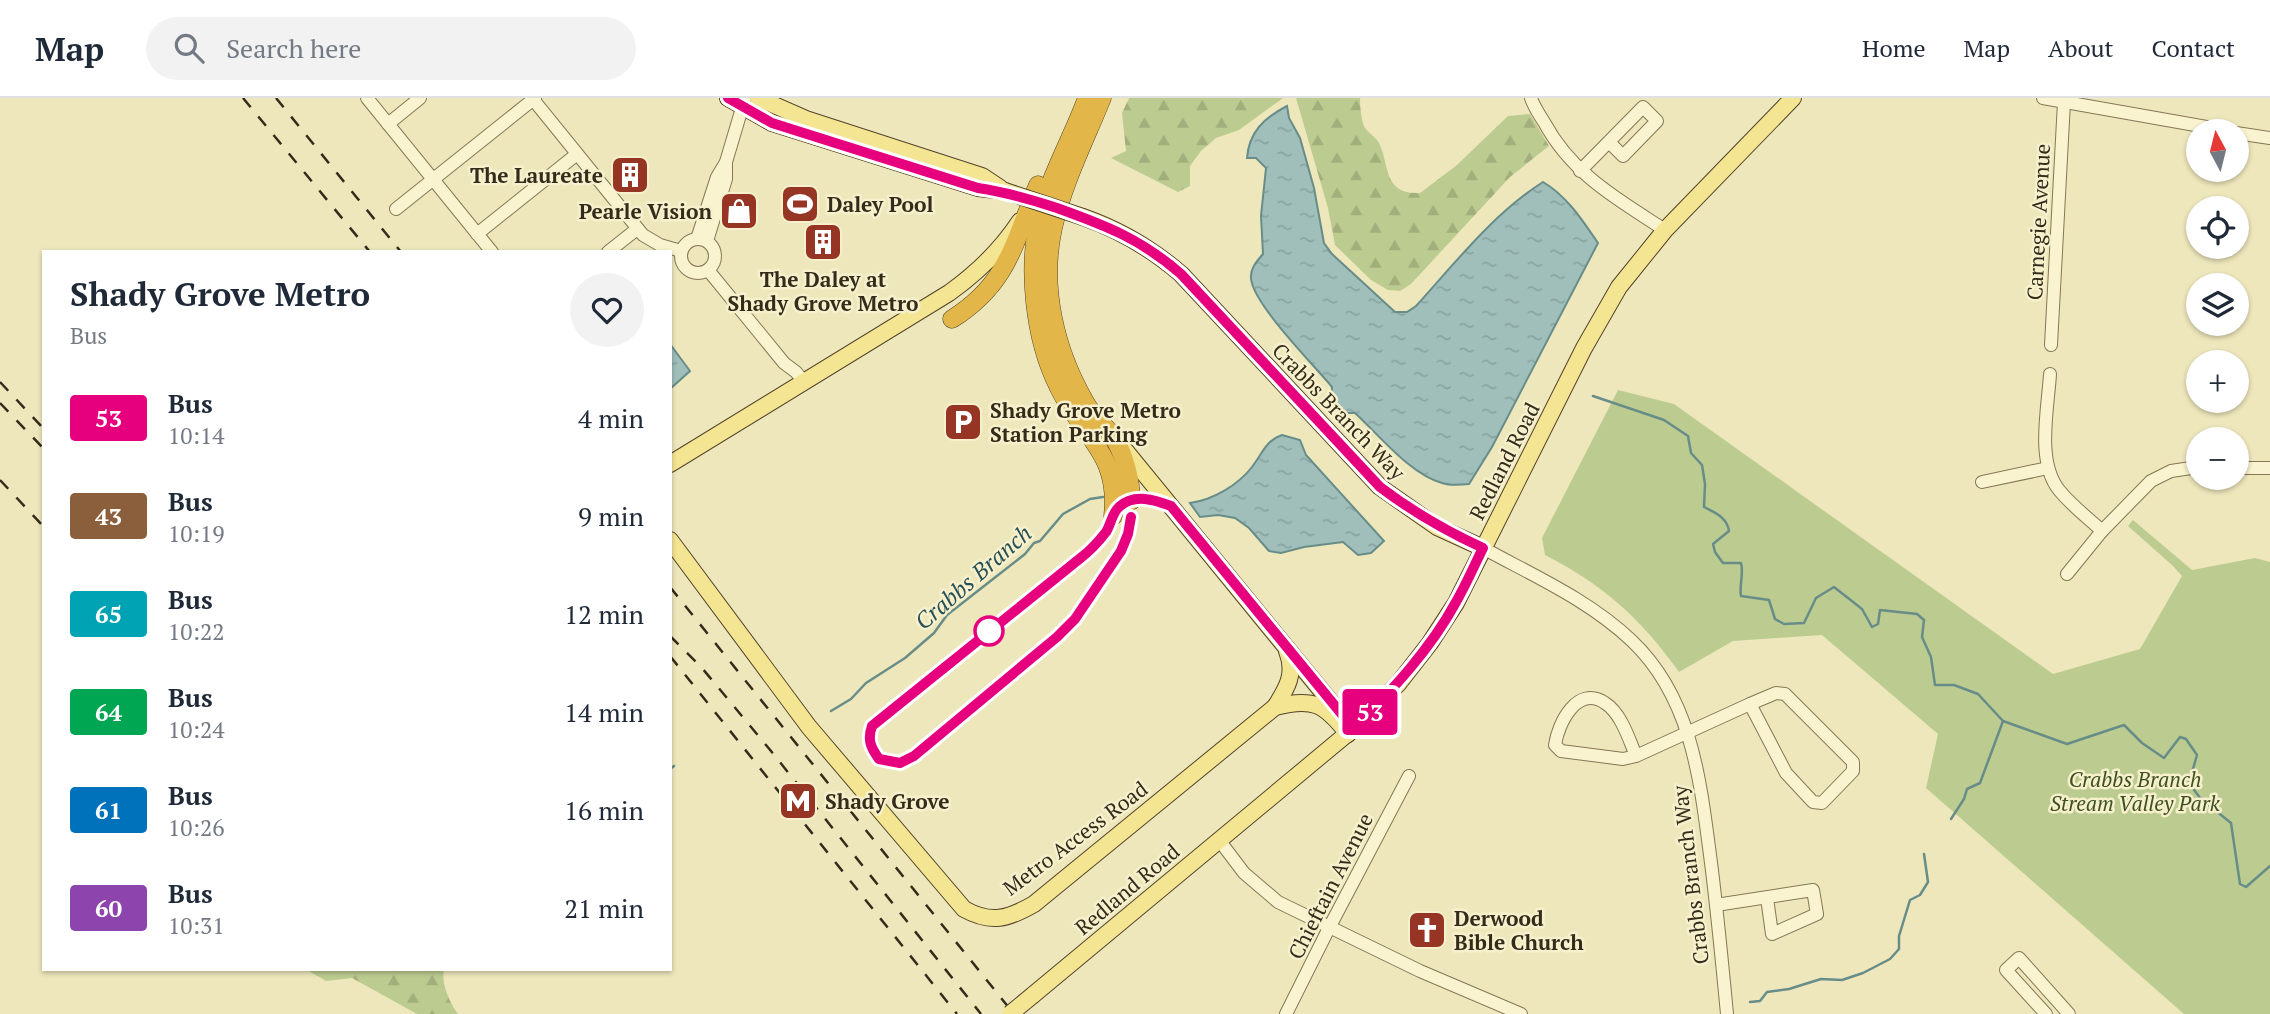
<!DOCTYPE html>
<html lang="en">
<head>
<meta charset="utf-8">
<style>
	:root { --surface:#fff; --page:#f2f2f3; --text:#1f2937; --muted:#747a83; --line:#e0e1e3 }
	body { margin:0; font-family:"PT Serif",serif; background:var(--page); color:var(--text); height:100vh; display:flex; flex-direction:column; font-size:26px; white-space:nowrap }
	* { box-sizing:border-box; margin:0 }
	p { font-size:23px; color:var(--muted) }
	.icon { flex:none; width:38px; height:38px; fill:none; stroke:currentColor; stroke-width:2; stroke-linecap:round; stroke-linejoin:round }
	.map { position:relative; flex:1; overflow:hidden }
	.drawer { position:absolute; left:42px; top:152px; width:630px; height:721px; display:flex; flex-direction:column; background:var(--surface); border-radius:0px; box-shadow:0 2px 5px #0004 }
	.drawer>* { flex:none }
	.badge { padding:0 14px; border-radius:5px; font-size:24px; line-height:46px }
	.needle { width:46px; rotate:353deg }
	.buttons { position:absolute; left:2186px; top:21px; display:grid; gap:14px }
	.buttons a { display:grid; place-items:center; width:63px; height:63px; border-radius:50%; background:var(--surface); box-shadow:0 2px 5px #0004; font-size:35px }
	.map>.badge { position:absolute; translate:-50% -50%; box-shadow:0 0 0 4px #fff }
	.round { display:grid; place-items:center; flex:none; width:74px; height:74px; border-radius:37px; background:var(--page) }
	.overview { display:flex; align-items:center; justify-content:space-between; height:119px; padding:0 28px }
	h1 { font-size:33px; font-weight:600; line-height:52px }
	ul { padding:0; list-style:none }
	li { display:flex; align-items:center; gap:21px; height:98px; padding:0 28px }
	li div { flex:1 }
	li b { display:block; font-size:26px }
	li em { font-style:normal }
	li .badge { min-width:77px; font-weight:700; text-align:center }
	header { display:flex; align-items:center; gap:42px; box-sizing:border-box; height:98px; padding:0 35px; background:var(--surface); border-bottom:2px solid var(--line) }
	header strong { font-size:33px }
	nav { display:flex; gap:38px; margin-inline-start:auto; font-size:24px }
	.search { width:490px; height:63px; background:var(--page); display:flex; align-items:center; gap:18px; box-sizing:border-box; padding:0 24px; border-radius:38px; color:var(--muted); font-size:26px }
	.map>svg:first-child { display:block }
	.forest { fill:url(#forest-firs) }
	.park { fill:#bccc90 }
	.water { fill:url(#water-ripples); stroke:#688d89; stroke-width:2 }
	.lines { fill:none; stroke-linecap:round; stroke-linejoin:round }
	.stream { stroke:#688d89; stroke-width:2.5 }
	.minor-casing { stroke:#867755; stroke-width:14 }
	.major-casing { stroke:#53442a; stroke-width:18 }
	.highway-casing { stroke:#53442a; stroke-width:19 }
	.minor { stroke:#f9f3cf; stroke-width:12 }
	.major { stroke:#f4e592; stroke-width:16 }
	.highway { stroke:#e2b649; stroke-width:18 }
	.rail { stroke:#352b1b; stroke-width:2.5; stroke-dasharray:12 12; stroke-linecap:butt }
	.major-bridge-casing { stroke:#53442a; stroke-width:18; stroke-linecap:butt }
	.major-bridge { stroke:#f4e592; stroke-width:16 }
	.line-casing { stroke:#fff; stroke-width:16 }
	.line { stroke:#e6007e; stroke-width:10 }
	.stop-dot { fill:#fff; stroke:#e6007e; stroke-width:3.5 }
	.labels { text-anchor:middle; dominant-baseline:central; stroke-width:5; stroke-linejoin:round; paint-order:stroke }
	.poi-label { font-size:21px; font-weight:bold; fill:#352b1b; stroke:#f6f0cc; text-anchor:start }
	.street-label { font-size:21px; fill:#352b1b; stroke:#f6f0cc }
	.park-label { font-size:21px; font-style:italic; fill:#3e5221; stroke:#f6f0cc }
	.water-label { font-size:23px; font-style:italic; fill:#295155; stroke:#f6f0cc }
</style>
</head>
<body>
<header>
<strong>Map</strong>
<div class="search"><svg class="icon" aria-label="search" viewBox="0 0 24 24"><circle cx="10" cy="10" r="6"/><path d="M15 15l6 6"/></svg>Search here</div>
<nav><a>Home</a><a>Map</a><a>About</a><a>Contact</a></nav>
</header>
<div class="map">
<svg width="2270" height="916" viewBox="0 0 2270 916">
	<defs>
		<pattern id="forest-firs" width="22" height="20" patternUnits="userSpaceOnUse" patternTransform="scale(1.75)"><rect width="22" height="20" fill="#bccc90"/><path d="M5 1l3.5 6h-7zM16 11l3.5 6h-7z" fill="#a2af7c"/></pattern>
		<pattern id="water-ripples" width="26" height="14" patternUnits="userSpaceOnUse" patternTransform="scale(1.75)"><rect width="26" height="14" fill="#a0bfbb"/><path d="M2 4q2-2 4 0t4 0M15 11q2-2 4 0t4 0" fill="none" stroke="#8aa4a0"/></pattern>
	</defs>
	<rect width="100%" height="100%" fill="#eee7bc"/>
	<g class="forest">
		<path d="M1129,0h154l-44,32 -23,8 -15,13 -11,15v20l-12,6 -67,-34 15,-7 -4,-38z"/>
		<path d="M1296,0h64c0,8 1,20 4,28 3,6 11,10 15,17 11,21 3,52 41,50l37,-28 51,-49 22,-2 19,32 -39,31 -99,107 -11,7 -12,-1 -17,-10 -36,-35 -7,-37z"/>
		<path d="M307,872h137c-3,14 6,33 14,44h-41l-65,-36 -26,3z"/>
	</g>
	<path class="park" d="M1618,292l56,14 379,270 87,-25 42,-73 -10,-11 -44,-39 5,-6 59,50 63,-12 15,4v452h-86l-258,-226 12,-54 -116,-99 -89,6 -54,31c-38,-53 -75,-87 -134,-117l-3,-17z"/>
	<g class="water">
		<path d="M1287,8l2,12 11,20 14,50 10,55 8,11 63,58h12l9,-6c40,-44 77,-92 127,-124 24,14 40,39 55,61l-106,204 -23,37c-9,1 -18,2 -27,-1 -31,-8 -63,-48 -87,-70h-14l-10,-13 1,-13c-18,-22 -80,-84 -81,-109 -1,-10 7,-18 12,-24l-2,-38 5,-48 -10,-10h-9c2,-26 17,-40 40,-52z"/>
		<path d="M670,246l20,27 -20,18z"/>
		<path d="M1282,337l18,5 6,15 78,86 -13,12 -13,2 -15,-13 -39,5 -23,6 -12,-2 -20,-23 -14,-10 -17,-3 -18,2 -10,-14c23,-3 48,-18 62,-36 11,-14 13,-26 30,-32z"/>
	</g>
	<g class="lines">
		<g class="stream">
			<path d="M1593,298l71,24 24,16 3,17 11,12 3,19 -1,23c11,6 23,10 25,24l-16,13 2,8 8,11h18c3,11 -2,22 0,33l28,4 6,19 9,5 20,-1 12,-25 18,-11 28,22 10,18 6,-3 2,-14 37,4 7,6 -2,17 9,20 4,28h19l24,9 25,27 64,23 57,-19 18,18 22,15 16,-21 6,2 11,16 -8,28 11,15 31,25 9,61 6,3 24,-21"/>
			<path d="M831,613l20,-12 15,-16 39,-25 29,-25 13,-18 78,-61 9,-11 6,-2 23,-27 27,-15 13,-2"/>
			<path d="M670,671l4,-3"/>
			<path d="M1951,721l13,-20 3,-10 13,-6 23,-62"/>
			<path d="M1750,904l10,-1 7,-9 22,-3 32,-10 21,1 21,-7 27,-14 9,-10v-13l11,-36 10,-5 8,-13 -4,-28"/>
		</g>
		<defs>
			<g id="minor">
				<path d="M367,0l125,154"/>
				<path d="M532,0l111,137 17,10 21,6"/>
				<path d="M1531,0c3,9 8,16 13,24 28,52 73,77 121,108"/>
				<path d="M2043,0l186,33"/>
				<path d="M388,26l32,-26"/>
				<path d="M2236,35l34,5"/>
				<path d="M1580,73l63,-64 14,14 -34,35 -14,-14"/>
				<path d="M396,111l139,-111"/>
				<path d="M477,136l100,-80"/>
				<path d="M697,141l20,-62 9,-15 19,-64"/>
				<circle cx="698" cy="158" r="17"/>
				<path d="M707,143l19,-62v-17"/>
				<path d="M608,154l29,-23"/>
				<path d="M708,172l76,93 12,9 8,10"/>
				<path d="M2051,247l13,-243"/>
				<path d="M2050,276c-2,35 -14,87 9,116 12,15 29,28 43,41"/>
				<path d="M2236,370h34"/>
				<path d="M1982,384l66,-14"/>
				<path d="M1483,450c51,28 106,52 149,93 59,56 68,137 78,214 7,53 12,106 17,159"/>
				<path d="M2067,476l35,-43 49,-50 20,-10 27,-4"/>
				<path d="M1776,595l9,1 68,68v9l-31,32 -9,-1 -27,-29 -36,-69z"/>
				<path d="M1636,658c-7,-17 -15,-43 -31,-53 -27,-19 -47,20 -50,42l6,6 62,8 13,-3 114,-52"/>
				<path d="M1219,742l25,33 34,29 142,69 101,43"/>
				<path d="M1716,807l97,-15 4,24 -45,20 -5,-36"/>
				<path d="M1286,916l43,-86 80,-152"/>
				<path d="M2046,916l-40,-44 13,-12 50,56"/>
			</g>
			<g id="major">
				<path d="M728,0l44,25 206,65 27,3"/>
				<path d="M758,0l48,21 176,57 18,12"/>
				<path d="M1083,119c37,13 69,32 98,57l199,213 57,40 46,21"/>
				<path d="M1120,346l218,267"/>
				<path d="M670,366l279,-171c28,-20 52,-43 71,-72"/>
				<path d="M670,442l139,187 155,182c27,15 44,10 70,-5l241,-197c38,-10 50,-3 73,27"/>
				<path d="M1275,609c12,-19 21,-33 12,-56"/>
				<path d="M1033,897l320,-266 45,-45 32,-41 26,-40 128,-255 35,-61 46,-57 128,-132"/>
			</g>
			<g id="highway">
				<path d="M1087,0c-14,38 -35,74 -46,113 -15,54 -7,128 18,177 24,50 61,65 54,128"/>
				<path d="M1102,0c-17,42 -39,85 -49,130 -13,59 2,122 32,174 7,13 18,22 27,33 12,17 19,45 19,66"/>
				<path d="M952,221c57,-36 62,-77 86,-134"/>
			</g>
		</defs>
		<use href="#minor" class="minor-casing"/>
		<use href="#major" class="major-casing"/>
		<use href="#highway" class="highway-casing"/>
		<use href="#minor" class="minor"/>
		<use href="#major" class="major"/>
		<use href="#highway" class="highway"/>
		<g class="rail">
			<path d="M243,0l127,154"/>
			<path d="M276,0l125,154"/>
			<path d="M0,284l44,47"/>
			<path d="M0,305l44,46"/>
			<path d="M0,382l44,47"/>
			<path d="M670,489l344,427"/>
			<path d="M670,538l32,32 69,83 210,263"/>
			<path d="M670,558l287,358"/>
		</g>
		<defs>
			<g id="major-bridge">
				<path d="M1005,93l78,26"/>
				<path d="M1010,916l23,-19"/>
			</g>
		</defs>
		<use href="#major-bridge" class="major-bridge-casing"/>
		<use href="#major-bridge" class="major-bridge"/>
	</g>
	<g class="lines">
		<defs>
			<path id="line" d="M728,0l44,25 206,65c27,4 52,11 79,20 50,18 84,31 124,66l199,213c33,25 66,44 103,61 -9,18 -17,37 -27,54 -26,48 -64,88 -102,127l-183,-223c-16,-6 -37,-13 -52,1 -7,6 -8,17 -13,25 -7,9 -14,17 -23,24l-211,170c-5,14 -1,22 7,33l21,4 14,-7 143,-119 18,-18 46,-68 7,-17 3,-17"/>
		</defs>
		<use href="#line" class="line-casing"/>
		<use href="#line" class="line"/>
	</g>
	<defs>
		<symbol id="building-square" viewBox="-11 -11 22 22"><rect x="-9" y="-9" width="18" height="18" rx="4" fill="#963524" stroke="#f6f0cc"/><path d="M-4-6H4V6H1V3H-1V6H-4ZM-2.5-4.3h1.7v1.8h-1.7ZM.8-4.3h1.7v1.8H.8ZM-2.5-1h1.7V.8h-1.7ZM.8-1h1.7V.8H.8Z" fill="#fff"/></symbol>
		<symbol id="stadium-square" viewBox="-11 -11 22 22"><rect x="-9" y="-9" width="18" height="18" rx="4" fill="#963524" stroke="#f6f0cc"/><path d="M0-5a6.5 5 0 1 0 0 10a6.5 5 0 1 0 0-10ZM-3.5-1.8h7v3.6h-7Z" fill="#fff"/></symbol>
		<symbol id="shop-square" viewBox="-11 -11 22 22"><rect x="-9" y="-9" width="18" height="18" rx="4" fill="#963524" stroke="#f6f0cc"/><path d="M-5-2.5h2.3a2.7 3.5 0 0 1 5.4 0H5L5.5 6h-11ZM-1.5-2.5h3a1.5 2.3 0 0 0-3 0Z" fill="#fff"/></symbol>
		<symbol id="parking-square" viewBox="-11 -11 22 22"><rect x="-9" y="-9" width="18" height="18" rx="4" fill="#963524" stroke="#f6f0cc"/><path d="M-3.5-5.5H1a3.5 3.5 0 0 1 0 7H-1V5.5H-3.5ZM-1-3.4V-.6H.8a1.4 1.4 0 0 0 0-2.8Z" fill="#fff"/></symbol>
		<symbol id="metro-square" viewBox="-11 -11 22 22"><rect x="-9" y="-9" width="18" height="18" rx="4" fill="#963524" stroke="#f6f0cc"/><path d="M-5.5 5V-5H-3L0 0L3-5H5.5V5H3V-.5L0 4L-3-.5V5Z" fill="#fff"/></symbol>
		<symbol id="church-square" viewBox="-11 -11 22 22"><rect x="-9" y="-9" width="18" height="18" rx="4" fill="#963524" stroke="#f6f0cc"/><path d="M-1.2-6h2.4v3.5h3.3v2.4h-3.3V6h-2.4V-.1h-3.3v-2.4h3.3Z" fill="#fff"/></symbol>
	</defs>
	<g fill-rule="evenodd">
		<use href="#building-square" x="608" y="55" width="44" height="44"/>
		<use href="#stadium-square" x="778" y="84" width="44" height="44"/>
		<use href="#shop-square" x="717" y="91" width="44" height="44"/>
		<use href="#building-square" x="801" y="122" width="44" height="44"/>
		<use href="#parking-square" x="941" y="302" width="44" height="44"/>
		<use href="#metro-square" x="776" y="681" width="44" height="44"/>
		<use href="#church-square" x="1405" y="810" width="44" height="44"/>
	</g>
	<circle class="stop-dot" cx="989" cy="533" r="14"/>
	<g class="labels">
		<g class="poi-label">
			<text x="603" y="77" text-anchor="end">The Laureate</text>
			<text x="827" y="106">Daley Pool</text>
			<text x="712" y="113" text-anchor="end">Pearle Vision</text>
			<text x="823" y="181" text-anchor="middle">The Daley at<tspan x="823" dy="24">Shady Grove Metro</tspan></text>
			<text x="990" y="312">Shady Grove Metro<tspan x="990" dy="24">Station Parking</tspan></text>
			<text x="825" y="703">Shady Grove</text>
			<text x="1454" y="820">Derwood<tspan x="1454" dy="24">Bible Church</tspan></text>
		</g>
		<g class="street-label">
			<text transform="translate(2038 124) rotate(-87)">Carnegie Avenue</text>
			<text transform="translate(1339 313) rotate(46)">Crabbs Branch Way</text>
			<text transform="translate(1504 363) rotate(-63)">Redland Road</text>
			<text transform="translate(1075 740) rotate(-37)">Metro Access Road</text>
			<text transform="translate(1690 777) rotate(-97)">Crabbs Branch Way</text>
			<text transform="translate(1330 788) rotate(-63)">Chieftain Avenue</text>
			<text transform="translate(1127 791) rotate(-40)">Redland Road</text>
		</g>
		<g class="park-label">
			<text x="2135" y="681">Crabbs Branch<tspan x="2135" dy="24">Stream Valley Park</tspan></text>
		</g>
		<g class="water-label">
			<text transform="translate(973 479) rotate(-41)">Crabbs Branch</text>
		</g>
	</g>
</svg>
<div class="buttons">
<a><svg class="needle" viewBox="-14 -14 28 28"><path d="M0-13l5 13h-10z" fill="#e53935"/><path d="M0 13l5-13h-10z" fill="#747a83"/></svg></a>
<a><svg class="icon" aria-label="locate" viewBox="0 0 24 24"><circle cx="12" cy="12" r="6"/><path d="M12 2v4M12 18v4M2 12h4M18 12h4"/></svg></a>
<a><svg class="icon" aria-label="layers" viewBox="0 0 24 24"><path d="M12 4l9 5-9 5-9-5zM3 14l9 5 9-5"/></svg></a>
<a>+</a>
<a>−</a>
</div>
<b class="badge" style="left:1370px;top:614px;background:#e6007e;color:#fff">53</b>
<section class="drawer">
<div class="overview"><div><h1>Shady Grove Metro</h1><p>Bus</p></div><a class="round"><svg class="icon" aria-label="heart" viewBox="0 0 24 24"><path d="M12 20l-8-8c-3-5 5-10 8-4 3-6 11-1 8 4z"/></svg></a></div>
<ul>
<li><span class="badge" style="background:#e6007e;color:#fff">53</span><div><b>Bus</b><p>10:14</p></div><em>4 min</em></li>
<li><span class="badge" style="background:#8b5e3c;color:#fff">43</span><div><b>Bus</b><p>10:19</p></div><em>9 min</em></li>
<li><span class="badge" style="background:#00a3b4;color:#fff">65</span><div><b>Bus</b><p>10:22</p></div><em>12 min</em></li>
<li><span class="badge" style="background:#00a651;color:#fff">64</span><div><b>Bus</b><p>10:24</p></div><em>14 min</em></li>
<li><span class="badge" style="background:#0072bc;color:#fff">61</span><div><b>Bus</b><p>10:26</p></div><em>16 min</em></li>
<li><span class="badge" style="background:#8e44ad;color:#fff">60</span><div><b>Bus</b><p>10:31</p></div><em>21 min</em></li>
</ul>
</section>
</div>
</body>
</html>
